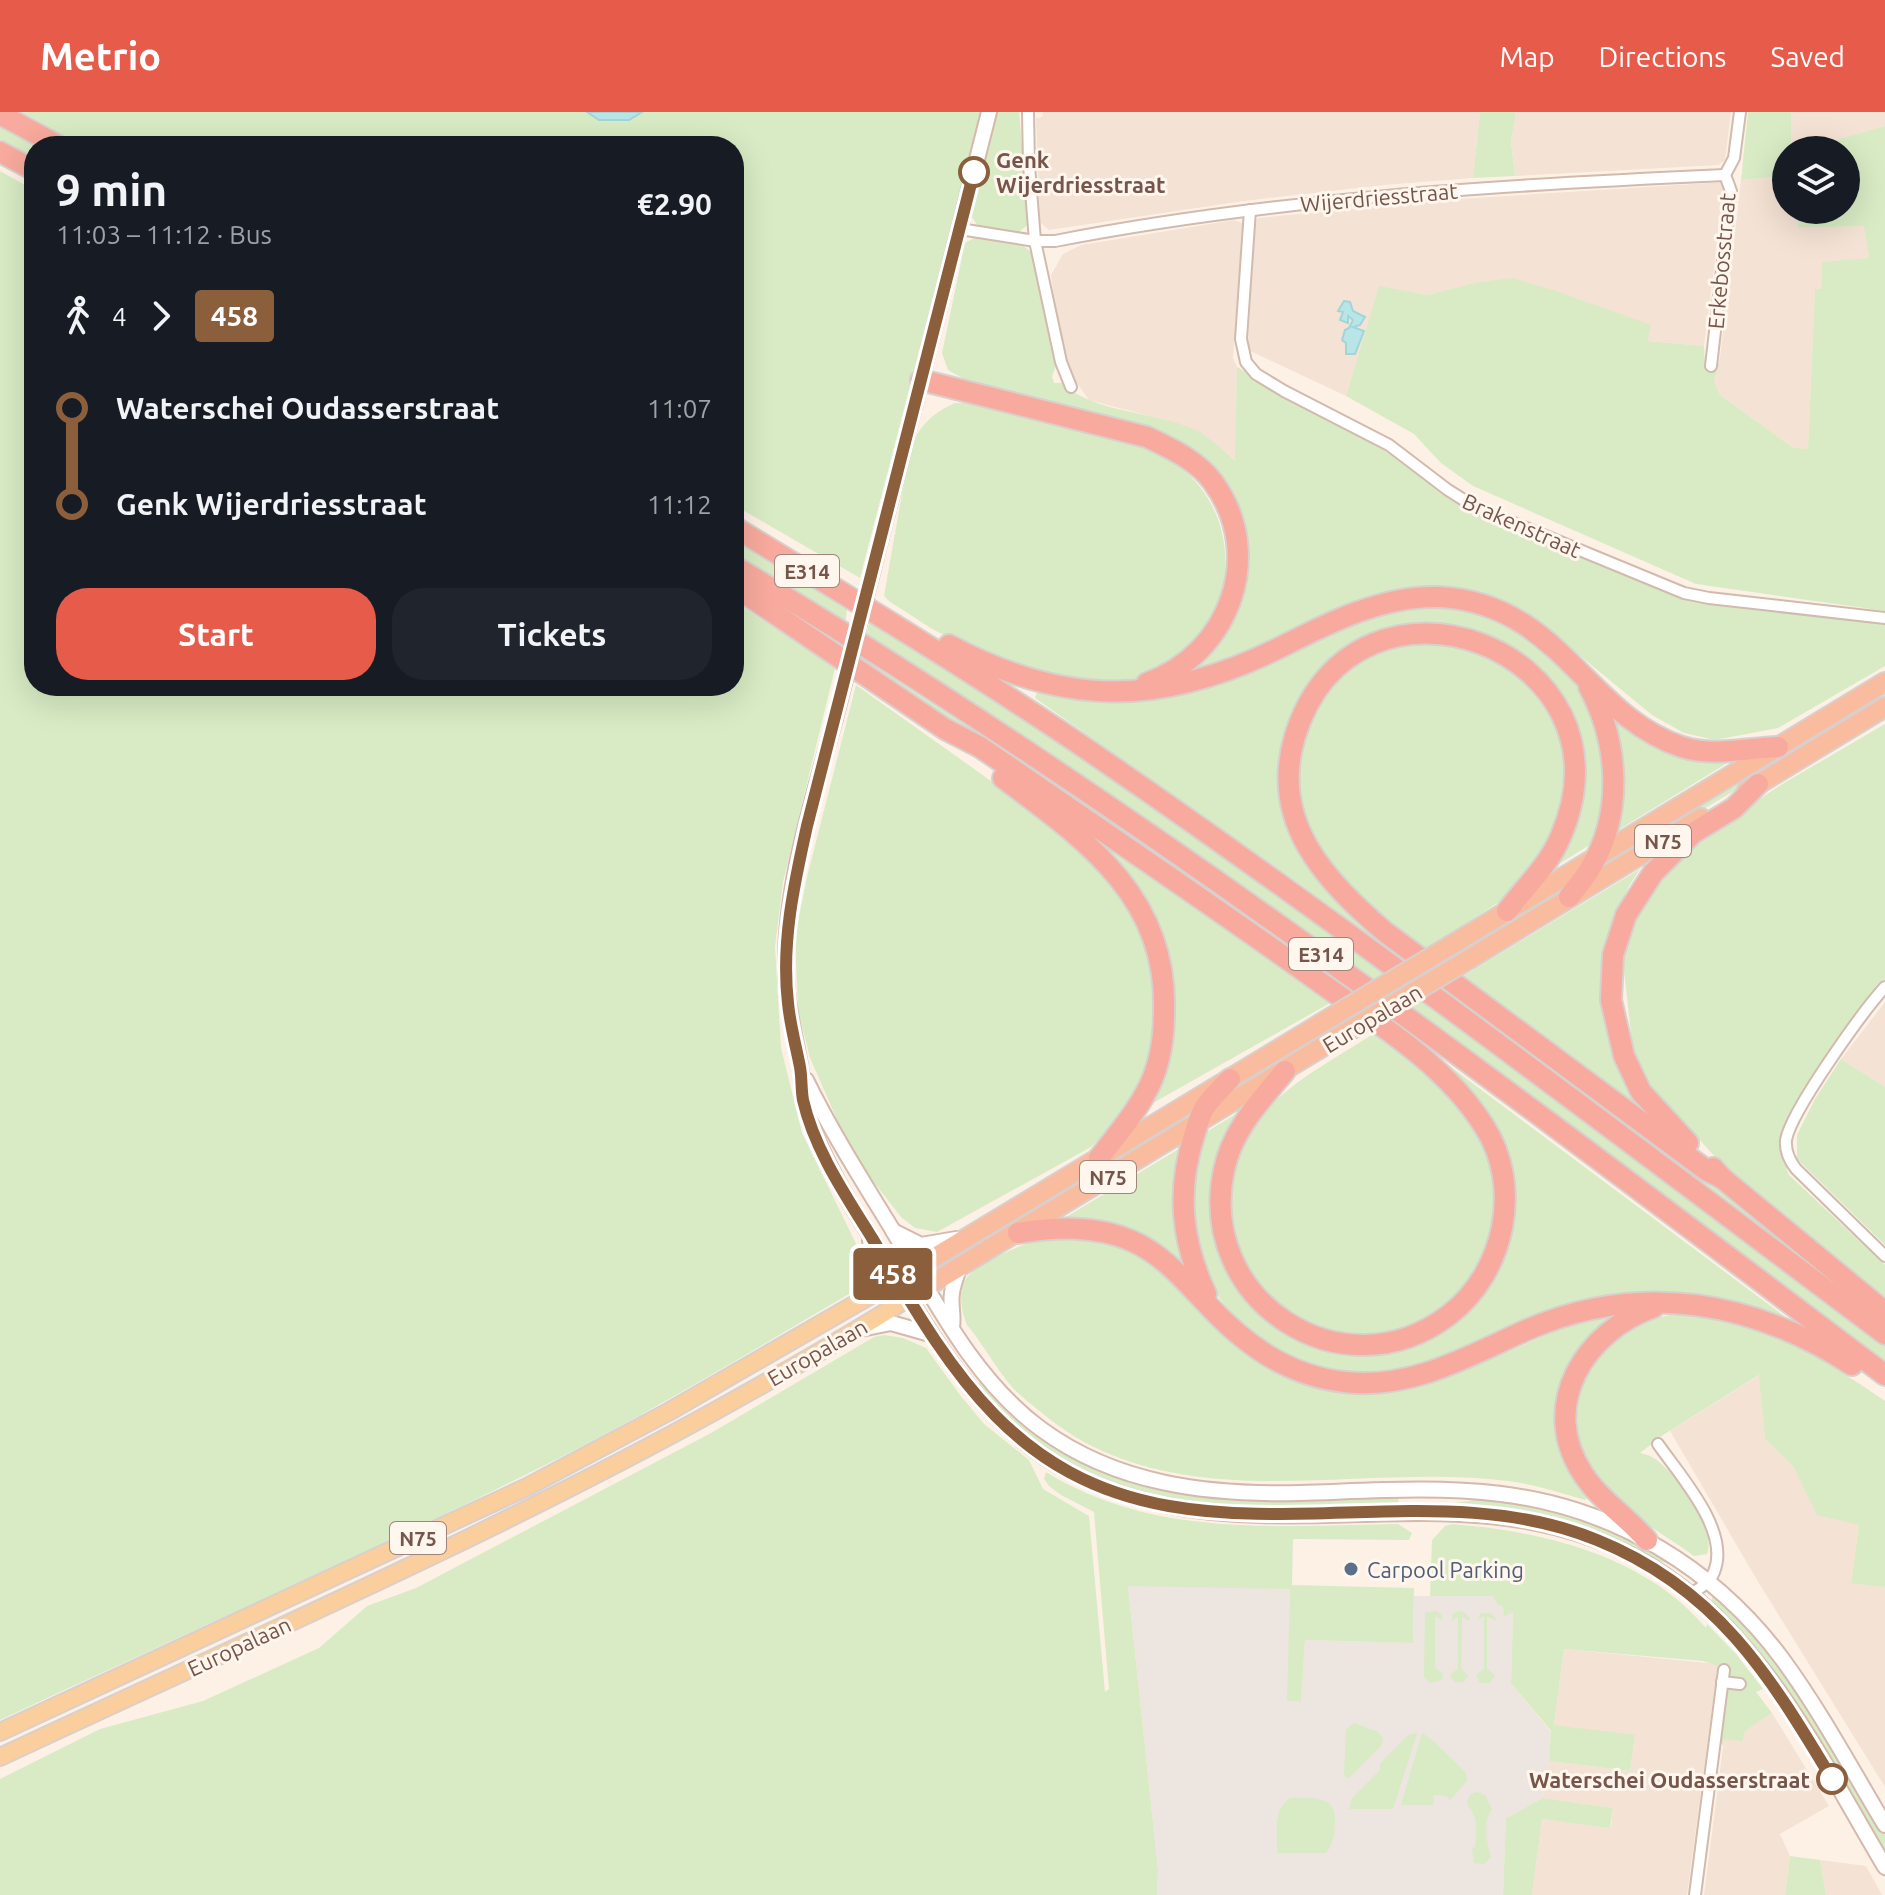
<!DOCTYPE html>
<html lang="en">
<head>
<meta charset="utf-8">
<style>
	:root { --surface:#171b24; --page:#20242c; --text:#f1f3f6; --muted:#9ea1a6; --accent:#e75b4a }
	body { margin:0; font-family:Ubuntu,sans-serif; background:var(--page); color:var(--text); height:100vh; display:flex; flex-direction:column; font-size:30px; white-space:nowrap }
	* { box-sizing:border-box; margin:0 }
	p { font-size:26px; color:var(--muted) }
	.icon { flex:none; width:44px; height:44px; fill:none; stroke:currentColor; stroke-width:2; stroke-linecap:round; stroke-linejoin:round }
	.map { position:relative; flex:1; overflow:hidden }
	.panel { position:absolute; left:24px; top:24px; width:720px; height:560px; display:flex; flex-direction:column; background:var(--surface); border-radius:32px; box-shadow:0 8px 32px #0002 }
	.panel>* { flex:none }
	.badge { padding:0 16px; border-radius:6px; font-size:28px; line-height:52px }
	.buttons { position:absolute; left:1772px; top:24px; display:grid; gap:16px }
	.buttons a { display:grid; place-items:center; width:88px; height:88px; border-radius:50%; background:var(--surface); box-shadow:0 8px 32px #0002; font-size:40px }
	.map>.badge { position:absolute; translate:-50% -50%; box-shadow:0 0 0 4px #fff }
	.legs { display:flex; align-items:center; gap:12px; height:88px; padding:0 32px; font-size:26px }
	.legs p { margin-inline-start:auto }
	.headline { display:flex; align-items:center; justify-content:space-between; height:136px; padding:0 32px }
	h1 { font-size:44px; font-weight:700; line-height:60px }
	.action { display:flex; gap:16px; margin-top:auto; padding:16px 32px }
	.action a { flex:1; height:92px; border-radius:32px; background:var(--accent); color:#fff; font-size:32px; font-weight:700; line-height:92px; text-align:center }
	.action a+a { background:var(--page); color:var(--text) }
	ul { padding:0 32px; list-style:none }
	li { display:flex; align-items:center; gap:28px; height:96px; font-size:30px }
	li i { display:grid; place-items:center; width:12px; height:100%; margin:0 10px; background:currentColor }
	li i::after { content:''; width:20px; height:20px; margin:-10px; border:6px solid; border-radius:50%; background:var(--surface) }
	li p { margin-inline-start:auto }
	li:first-child i { background:linear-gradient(#0000 50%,currentColor 0) }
	li:last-child i { background:linear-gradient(currentColor 50%,#0000 0) }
	header { display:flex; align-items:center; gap:48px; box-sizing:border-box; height:112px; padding:0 40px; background:var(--accent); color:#fff }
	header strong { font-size:38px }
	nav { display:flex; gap:44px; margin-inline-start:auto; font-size:28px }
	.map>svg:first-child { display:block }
	.residential { fill:#f4e2d4 }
	.industrial { fill:#ede5e0 }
	.green { fill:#d8ebc4 }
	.water { fill:#bae5e7; stroke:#a0d6d9; stroke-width:2 }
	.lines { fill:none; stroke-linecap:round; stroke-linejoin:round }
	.minor-casing { stroke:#d1baae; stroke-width:14 }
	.secondary-casing { stroke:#d4b9ac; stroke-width:18 }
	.primary-casing { stroke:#d9cfcc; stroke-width:20 }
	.trunk-casing { stroke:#d9cfcc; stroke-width:22 }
	.motorway-casing { stroke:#d9cfcc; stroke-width:24 }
	.minor { stroke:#fff; stroke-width:10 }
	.secondary { stroke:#fff; stroke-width:14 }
	.primary { stroke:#fbce9e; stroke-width:16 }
	.trunk { stroke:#f9bc9e; stroke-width:18 }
	.motorway { stroke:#f7aa9d; stroke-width:20 }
	.secondary-bridge-casing { stroke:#d4b9ac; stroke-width:18; stroke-linecap:butt }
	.trunk-bridge-casing { stroke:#d9cfcc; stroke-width:22; stroke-linecap:butt }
	.secondary-bridge { stroke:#fff; stroke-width:14 }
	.trunk-bridge { stroke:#f9bc9e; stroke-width:18 }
	.line-1-casing { stroke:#fff; stroke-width:18 }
	.line-1 { stroke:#8b5e3c; stroke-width:12 }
	.stop-1-dot { fill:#fff; stroke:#8b5e3c; stroke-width:4 }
	.service-dot { fill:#5c6f8a; stroke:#fff6ed; stroke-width:3 }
	.labels { text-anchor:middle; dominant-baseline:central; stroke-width:6; stroke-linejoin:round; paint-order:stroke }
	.shield { fill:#fff6ed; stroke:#9f857b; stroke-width:2 }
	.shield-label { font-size:20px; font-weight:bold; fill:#76554a }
	.stop-label { font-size:22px; font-weight:bold; fill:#76554a; stroke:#fff6ed; text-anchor:start }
	.street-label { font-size:22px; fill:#76554a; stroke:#fff6ed }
	.service-label { font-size:22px; fill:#4e5e75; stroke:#fff6ed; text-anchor:start }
</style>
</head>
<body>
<header>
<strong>Metrio</strong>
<nav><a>Map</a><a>Directions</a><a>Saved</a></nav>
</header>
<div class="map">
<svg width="1885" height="1783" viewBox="0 0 1885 1783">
	<rect width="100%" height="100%" fill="#fdf1e6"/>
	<g class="residential">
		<path d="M1043,0h437l-7,66 -89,7 -140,16 -195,29 -9,-8 -1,-23 -3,-81 6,-1z"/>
		<path d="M1516,0h215l-6,48 -6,5 -204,11 -4,-34z"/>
		<path d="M1791,0h94v14l-48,14v10h-46z"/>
		<path d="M1786,64v34h12v18l67,-2 4,32 -47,5 -1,27h-6l-7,159 -16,-2 -72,-52 -6,-14 6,-23 21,-178z"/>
		<path d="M1725,70l-21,164 -56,-5 3,-16 -177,-42 -47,12 -48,-8 -33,109 -98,-46 6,-125 4,-7 201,-19z"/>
		<path d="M1234,108l8,3v6l-9,129 4,9 -1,93 -37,-28 -31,-11 -79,-21 -17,-24 -13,-38 -8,-63 12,-21 18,-9z"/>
		<path d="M1885,890v85l-44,-28z"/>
		<path d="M1760,1263l5,64 28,27 6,12 60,47 -8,57 34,5v200l-128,-207 -87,-149z"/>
		<path d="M1564,1537l154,15 -31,231h-155l10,-76 69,8 2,-19 -70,-10 6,-37 81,10 5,-35 -81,-11z"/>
		<path d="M1772,1601l57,93 -49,28 10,22 -5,39h-81l20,-156 21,-8z"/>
		<path d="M1820,1748l46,6 16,29h-56z"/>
	</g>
	<path class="industrial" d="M1128,1473l162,4 -2,112 13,1 4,-62 108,3 1,-47h80l19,16 -2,71 40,49 -2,29 -6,37 -37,20 -3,77h-346l1,-25z"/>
	<g class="green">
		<path d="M22,0h959l-121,466 -126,-73v-359h-651z"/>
		<path d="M996,0h23l10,112 -13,10 -39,-9 -7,-11z"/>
		<path d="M1480,0h36l-5,30 4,34 -42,2z"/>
		<path d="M1748,0h43v38h-5v26l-45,4z"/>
		<path d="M0,11l41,23h-7v11l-34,-18z"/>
		<path d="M1885,14v485l-189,-27 -223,-98 -32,-23 -27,-29 -68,-38 33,-110 48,9 47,-12 38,-5 41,12 98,35 -3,16 56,5 1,19 11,1 3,-2 -5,17 6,14 72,52 16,2 7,-160h6l1,-27 47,-4 -5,-32 -66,2v-18h48v-60h-9l-1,-10z"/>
		<path d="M0,59l34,19v496h700v-85l101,67 -52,214 -8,65 6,101 21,85 60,123 -2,21 -11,17c-94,55 -187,112 -284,161 -186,94 -377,177 -565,265z"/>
		<path d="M974,126l46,5 12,10 24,113 -4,10 2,7h9c27,30 100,29 137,49 12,8 24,19 35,28l2,-93 150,85 63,48 108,47 129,51 198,24v44l-107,62 -63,12 -31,-7 -32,-18 -125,-103 -63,-20 -66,-2 -76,26 -64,33 -67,23 -5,-3 58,-88 -26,-107 -87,-50 -167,-45 -16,-9 -6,-17 23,-110z"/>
		<path d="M955,291h19c34,8 67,16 100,24 37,9 71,15 102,37 70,50 65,161 -11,202 -10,5 -21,14 -32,15 -55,9 -126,-15 -175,-39 -24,-10 -46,-27 -68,-40l-6,-6 26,-148c10,-22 22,-35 45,-45z"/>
		<path d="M734,423l114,66 -3,24 -111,-67z"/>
		<path d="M1436,492l71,16 60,44 29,50 12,58 -10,63 -7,9 -43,27 26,-48 7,-34 -2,-47 -7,-23 -37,-50 -124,-40 -100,58 -24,48 -8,34 3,40 7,18 122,130 -6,4 -101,-74 -269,-189 2,-6 76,7 271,-90z"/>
		<path d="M870,508l273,178 244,174 -16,9 -505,-345z"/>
		<path d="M1413,529l62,8 41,21 38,50 12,39 -9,68 -31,50 -24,23 -78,51c-25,-20 -52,-40 -76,-62 -35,-34 -64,-96 -46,-145 3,-10 9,-19 13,-28 21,-43 52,-64 98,-75z"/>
		<path d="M860,545l207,133 287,203 -6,4 -489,-335z"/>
		<path d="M856,573l166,118 77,61 23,26 29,55 4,95 -15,47 -25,37 -24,23 -154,85 -22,-4 -14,-11 -29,-37 -30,-49 -32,-73 -12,-48 -3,-73 12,-60z"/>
		<path d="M1885,577v10l-90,55 -5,-7z"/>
		<path d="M1612,605l120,43 -117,72 8,-33z"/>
		<path d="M1885,612v254l-61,81 -38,63 -5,31 8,22 96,90v32l-169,-139 -70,-78 -13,-30 -10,-87 12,-50 34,-48 31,-27 84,-55z"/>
		<path d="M1771,648l3,7 -174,104 4,-11z"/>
		<path d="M1065,704l265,187 -177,100 17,-67 -15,-115 -16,-32 -17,-20z"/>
		<path d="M1640,757l-11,17 -12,27 -15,75 51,131 -190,-143z"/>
		<path d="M1443,875l233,166 131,105v3z"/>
		<path d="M1424,887l461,345v21l-475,-358z"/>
		<path d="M1388,908l416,311 -160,-36 -192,63 -83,20 -72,-14 -56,-37 -21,-28 -22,-38 -11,-51 16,-76 41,-25 -31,106 65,112 28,15 30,7h58l94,-69 21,-113z"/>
		<path d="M1373,922c56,40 114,85 122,157 1,12 3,24 0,36 -6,23 -20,57 -38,74 -7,6 -18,11 -26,16 -90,53 -195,-11 -201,-112 -1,-26 5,-54 20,-75 29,-43 80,-68 123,-96z"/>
		<path d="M1841,947l44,28v158l-88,-86v-24l18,-36z"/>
		<path d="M1193,996l-5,14 -139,85 -5,-9z"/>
		<path d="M1177,1038h4c-12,49 -9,74 6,122 -46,-41 -64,-52 -126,-52z"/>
		<path d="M1095,1125l48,16 100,98 37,25 43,14 28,3 44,-1 28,-7 32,-10 105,-46 61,-15 -56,76 23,107 -3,3c-25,-7 -52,-16 -77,-19 -135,-17 -284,27 -410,-32 -29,-13 -56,-35 -80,-56 -18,-17 -34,-48 -51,-68 -5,-12 -9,-30 -3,-43 7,-17 62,-40 81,-44 15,-3 34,-1 50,-1z"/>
		<path d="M1683,1202c78,4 139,44 202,87v186l-34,-4 8,-58 -42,-10 -24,-49 -28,-27 -6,-64 -96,60 -23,18c4,1 9,2 12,4 23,13 65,72 55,97l-13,2c-31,-23 -73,-44 -96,-76 -52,-72 0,-163 85,-166z"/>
		<path d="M884,1223l19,3 23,10 34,47 24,29 45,36 14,29 46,27 16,176 4,-3 -15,-177 -33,-17 -12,-9 -5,-7 2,-7c106,66 232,54 352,52l14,9 -3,7 -116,-1 -1,46 122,3 -1,55 -108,-3 -4,62 -14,-1 3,-112 -162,-3 30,284 -1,25h-1157v-116l100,-50 103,-28 116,-53 48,-42 49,-18 295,-155 163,-96z"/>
		<path d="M982,1268c19,21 38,42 61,59 101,75 235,60 353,57l3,5 -3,4c-165,4 -300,15 -421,-119z"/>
		<path d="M1483,1387c61,7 120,22 173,54 10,7 23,13 31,21l-21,-11 -15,-4 -64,-30 -38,-12 -103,-13z"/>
		<path d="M1452,1412c90,7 192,31 254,104l1,-4 29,30 27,35 -7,3 16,21 -27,18 -3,10 -18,-2 -1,6 -5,-3 8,-53 6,-10 -5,-4 1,-6 -25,-8 -139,-12 -10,76 81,10 -5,36 -81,-10 2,-30 -40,-48 2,-71 -9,4 -1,-10 -5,-1 -5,-9h-63l2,-56 13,-14z"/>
		<path d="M1713,1484c14,5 26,22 36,33 54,62 93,136 136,206v19l-98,-162 -38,-51 -38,-40z"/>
		<path d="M1436,1499l5,3 2,6 -8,-4v52l8,6 -1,6 -12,3 -6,-6 1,-65z"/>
		<path d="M1462,1499l6,5 2,5 -8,-4 -1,52 7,6 -4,7h-10l-4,-7 8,-6v-53l-7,5 2,-8z"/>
		<path d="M1481,1501h10l5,5v3l-9,-5v53l8,6 -5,8h-10l-4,-8 8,-6v-53l-7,4z"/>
		<path d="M1354,1611l24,9 5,7 -2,7 -33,33 -4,-5 2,-44z"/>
		<path d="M1417,1621l-24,76h-44l3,-11 28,-28v-6l28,-29z"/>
		<path d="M1422,1621l8,5 36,35 1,8 -17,19 -3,-4 -13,-1 -1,10h-32z"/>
		<path d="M1477,1680l8,3 7,14c-10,13 -5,35 -1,48l-7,7 -10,-1 -2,-15 3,-1c1,-9 2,-21 0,-29 -3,-11 -13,-12 -4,-24z"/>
		<path d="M1290,1686c20,0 46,-4 45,23 -1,14 -1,21 -9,32h-49c1,-19 -5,-43 13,-55z"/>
		<path d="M1543,1686l70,10 -3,20 -68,-9 -10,76h-29l3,-77z"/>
		<path d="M1790,1744l30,4 6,35h-41z"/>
	</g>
	<g class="water">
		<path d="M587,0h55l-13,8h-30z"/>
		<path d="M1344,189l6,1 3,9 12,6 -5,8 -7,2 11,4 -9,23h-9v-11l-4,-3 3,-10 4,-2 4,-8 -5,-4v7l-8,-3 3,-8 -5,-1z"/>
	</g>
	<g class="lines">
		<defs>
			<g id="minor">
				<path d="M1028,0l1,53 6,76 26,121 10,25"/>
				<path d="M1725,63l9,-17 6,-46"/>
				<path d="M1250,98l-9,129 5,23 10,12 28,17 105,54 59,45 27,17 209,86 25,5 176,20"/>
				<path d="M960,117l75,12h20c221,-43 446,-56 670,-66"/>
				<path d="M1711,254l20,-175 -6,-16"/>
				<path d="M1885,875c-22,24 -94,124 -99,153 -1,11 3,20 10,29l89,87"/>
				<path d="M1658,1332c22,32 73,87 56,128 -4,10 -14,16 -23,22"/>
				<path d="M1722,1570l18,2"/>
				<path d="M1695,1783l29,-225"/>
			</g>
			<g id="secondary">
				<path d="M881,425l108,-425"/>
				<path d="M838,595c-22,85 -54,175 -52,264 0,35 10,67 15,101 1,9 1,18 2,27 4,17 12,37 20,53 18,39 42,75 65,112 72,119 129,212 276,241 159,32 313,-27 467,50 124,63 186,198 254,312"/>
				<path d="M806,968c25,51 56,100 86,149 42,70 82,151 149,200 76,56 168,66 259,64 67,-2 135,-7 201,1 114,14 214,74 282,166 38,52 69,110 102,165"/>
				<path d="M893,1119l28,14 35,-6"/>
				<path d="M862,1189l11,-38 -3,-23"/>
				<path d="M952,1215c2,-12 -2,-22 0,-34 1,-9 5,-18 8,-27"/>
				<path d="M861,1217l30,-6 39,11"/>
			</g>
			<g id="primary">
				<path d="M0,1620l527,-245 143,-76 227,-131"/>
				<path d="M0,1645c239,-112 483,-218 715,-346 65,-36 131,-73 193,-113"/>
			</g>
			<g id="trunk">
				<path d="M1747,679l138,-84"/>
				<path d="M1453,832l432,-262"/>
				<path d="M1471,846l230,-140"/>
				<path d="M897,1168l428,-259"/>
				<path d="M908,1186l434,-263"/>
			</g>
			<g id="motorway">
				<path d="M0,2l59,32"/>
				<path d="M0,40l34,18"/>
				<path d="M921,268l226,57c23,11 50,23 66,45 53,72 17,172 -66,201"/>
				<path d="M734,415c127,77 254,154 376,238 264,182 519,377 775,569"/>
				<path d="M734,454c404,241 776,526 1151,809"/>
				<path d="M734,474l211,143 35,18c111,76 222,151 331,229 61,44 132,85 173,150 39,60 21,146 -35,189 -106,81 -253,-14 -225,-145 8,-40 36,-69 61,-99"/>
				<path d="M949,533c117,62 212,61 330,3 49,-25 104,-53 160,-51 121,6 146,118 243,150 32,10 64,1 96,0"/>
				<path d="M1003,666c83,62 165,119 161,234 0,27 -5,58 -19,82 -12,23 -30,43 -46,64"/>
				<path d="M1569,785c8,-10 16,-19 22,-30 33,-55 27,-126 -2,-180"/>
				<path d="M1507,799c18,-24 41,-45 53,-73 83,-188 -205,-296 -265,-102 -26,86 30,144 90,196l321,238 16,8"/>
				<path d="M1688,1031l-47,-51 -17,-36 -13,-56 2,-45 13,-40 27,-42 40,-40 41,-25 24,-24"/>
				<path d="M1713,1056l9,10 163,134"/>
				<path d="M1018,1121c38,-6 78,-8 114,8 30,13 51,38 74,62 38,41 81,73 139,79 67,8 125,-27 184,-53 111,-48 224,-28 323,36"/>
				<path d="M1206,1182c-24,-52 -30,-102 -12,-158 3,-9 5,-20 11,-29 7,-10 16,-19 25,-28"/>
				<path d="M1647,1428c-20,-23 -47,-40 -64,-66 -45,-69 2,-143 71,-167"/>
			</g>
		</defs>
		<use href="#minor" class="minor-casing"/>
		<use href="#secondary" class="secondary-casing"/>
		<use href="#primary" class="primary-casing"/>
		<use href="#trunk" class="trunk-casing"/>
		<use href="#motorway" class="motorway-casing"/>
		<use href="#minor" class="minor"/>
		<use href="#secondary" class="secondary"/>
		<use href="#primary" class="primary"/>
		<use href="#trunk" class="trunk"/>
		<use href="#motorway" class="motorway"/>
		<defs>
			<path id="secondary-bridge" d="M838,595l43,-170"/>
			<g id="trunk-bridge">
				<path d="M1325,909l128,-77"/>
				<path d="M1342,923l129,-77"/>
			</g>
		</defs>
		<use href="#secondary-bridge" class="secondary-bridge-casing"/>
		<use href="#trunk-bridge" class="trunk-bridge-casing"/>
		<use href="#secondary-bridge" class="secondary-bridge"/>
		<use href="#trunk-bridge" class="trunk-bridge"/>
	</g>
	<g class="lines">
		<defs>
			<path id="line-1" d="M974,60l-167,654c-13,58 -26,117 -19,177 2,22 8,43 12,64 2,11 1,22 3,33 11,49 43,96 69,138 76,127 137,240 297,268 141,25 292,-22 428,34 119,48 172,134 235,239"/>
		</defs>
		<use href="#line-1" class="line-1-casing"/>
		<use href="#line-1" class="line-1"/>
	</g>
	<g class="stop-1-dot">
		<circle cx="974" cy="60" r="14"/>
		<circle cx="1832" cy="1667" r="14"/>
	</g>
	<circle class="service-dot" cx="1351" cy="1457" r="8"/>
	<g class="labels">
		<g class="shield">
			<rect x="775" y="443" width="64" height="32" rx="6"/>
			<rect x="1635" y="713" width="56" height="32" rx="6"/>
			<rect x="1289" y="826" width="64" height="32" rx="6"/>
			<rect x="1080" y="1049" width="56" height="32" rx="6"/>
			<rect x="390" y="1410" width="56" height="32" rx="6"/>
		</g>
		<g class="shield-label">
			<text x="807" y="459">E314</text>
			<text x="1663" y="729">N75</text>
			<text x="1321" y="842">E314</text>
			<text x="1108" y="1065">N75</text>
			<text x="418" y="1426">N75</text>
		</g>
		<g class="stop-label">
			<text x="996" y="47">Genk<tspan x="996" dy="25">Wijerdriesstraat</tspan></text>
			<text x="1810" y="1667" text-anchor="end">Waterschei Oudasserstraat</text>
		</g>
		<g class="street-label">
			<text transform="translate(1379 85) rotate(-5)">Wijerdriesstraat</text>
			<text transform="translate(1721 149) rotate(-85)">Erkebosstraat</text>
			<text transform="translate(1522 413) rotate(24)">Brakenstraat</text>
			<text transform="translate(1372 906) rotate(-31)">Europalaan</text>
			<text transform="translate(817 1240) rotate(-30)">Europalaan</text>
			<text transform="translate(239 1534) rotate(-25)">Europalaan</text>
		</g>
		<g class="service-label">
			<text x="1367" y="1457">Carpool Parking</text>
		</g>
	</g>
</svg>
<div class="buttons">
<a><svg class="icon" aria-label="layers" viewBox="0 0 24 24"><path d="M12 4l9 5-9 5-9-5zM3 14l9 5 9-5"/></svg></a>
</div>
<b class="badge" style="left:893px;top:1162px;background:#8b5e3c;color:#fff">458</b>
<section class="panel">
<div class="headline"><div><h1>9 min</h1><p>11:03 – 11:12 · Bus</p></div><b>€2.90</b></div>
<div class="legs"><svg class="icon" aria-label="walk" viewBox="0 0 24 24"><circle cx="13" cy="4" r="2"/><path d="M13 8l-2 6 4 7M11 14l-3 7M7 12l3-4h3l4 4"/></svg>4<svg class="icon" aria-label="forward" viewBox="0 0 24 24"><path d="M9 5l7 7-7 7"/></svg><b class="badge" style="background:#8b5e3c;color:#fff">458</b></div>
<ul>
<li><i style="color:#8b5e3c"></i><b>Waterschei Oudasserstraat</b><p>11:07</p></li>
<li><i style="color:#8b5e3c"></i><b>Genk Wijerdriesstraat</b><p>11:12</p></li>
</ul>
<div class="action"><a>Start</a><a>Tickets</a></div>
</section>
</div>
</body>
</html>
